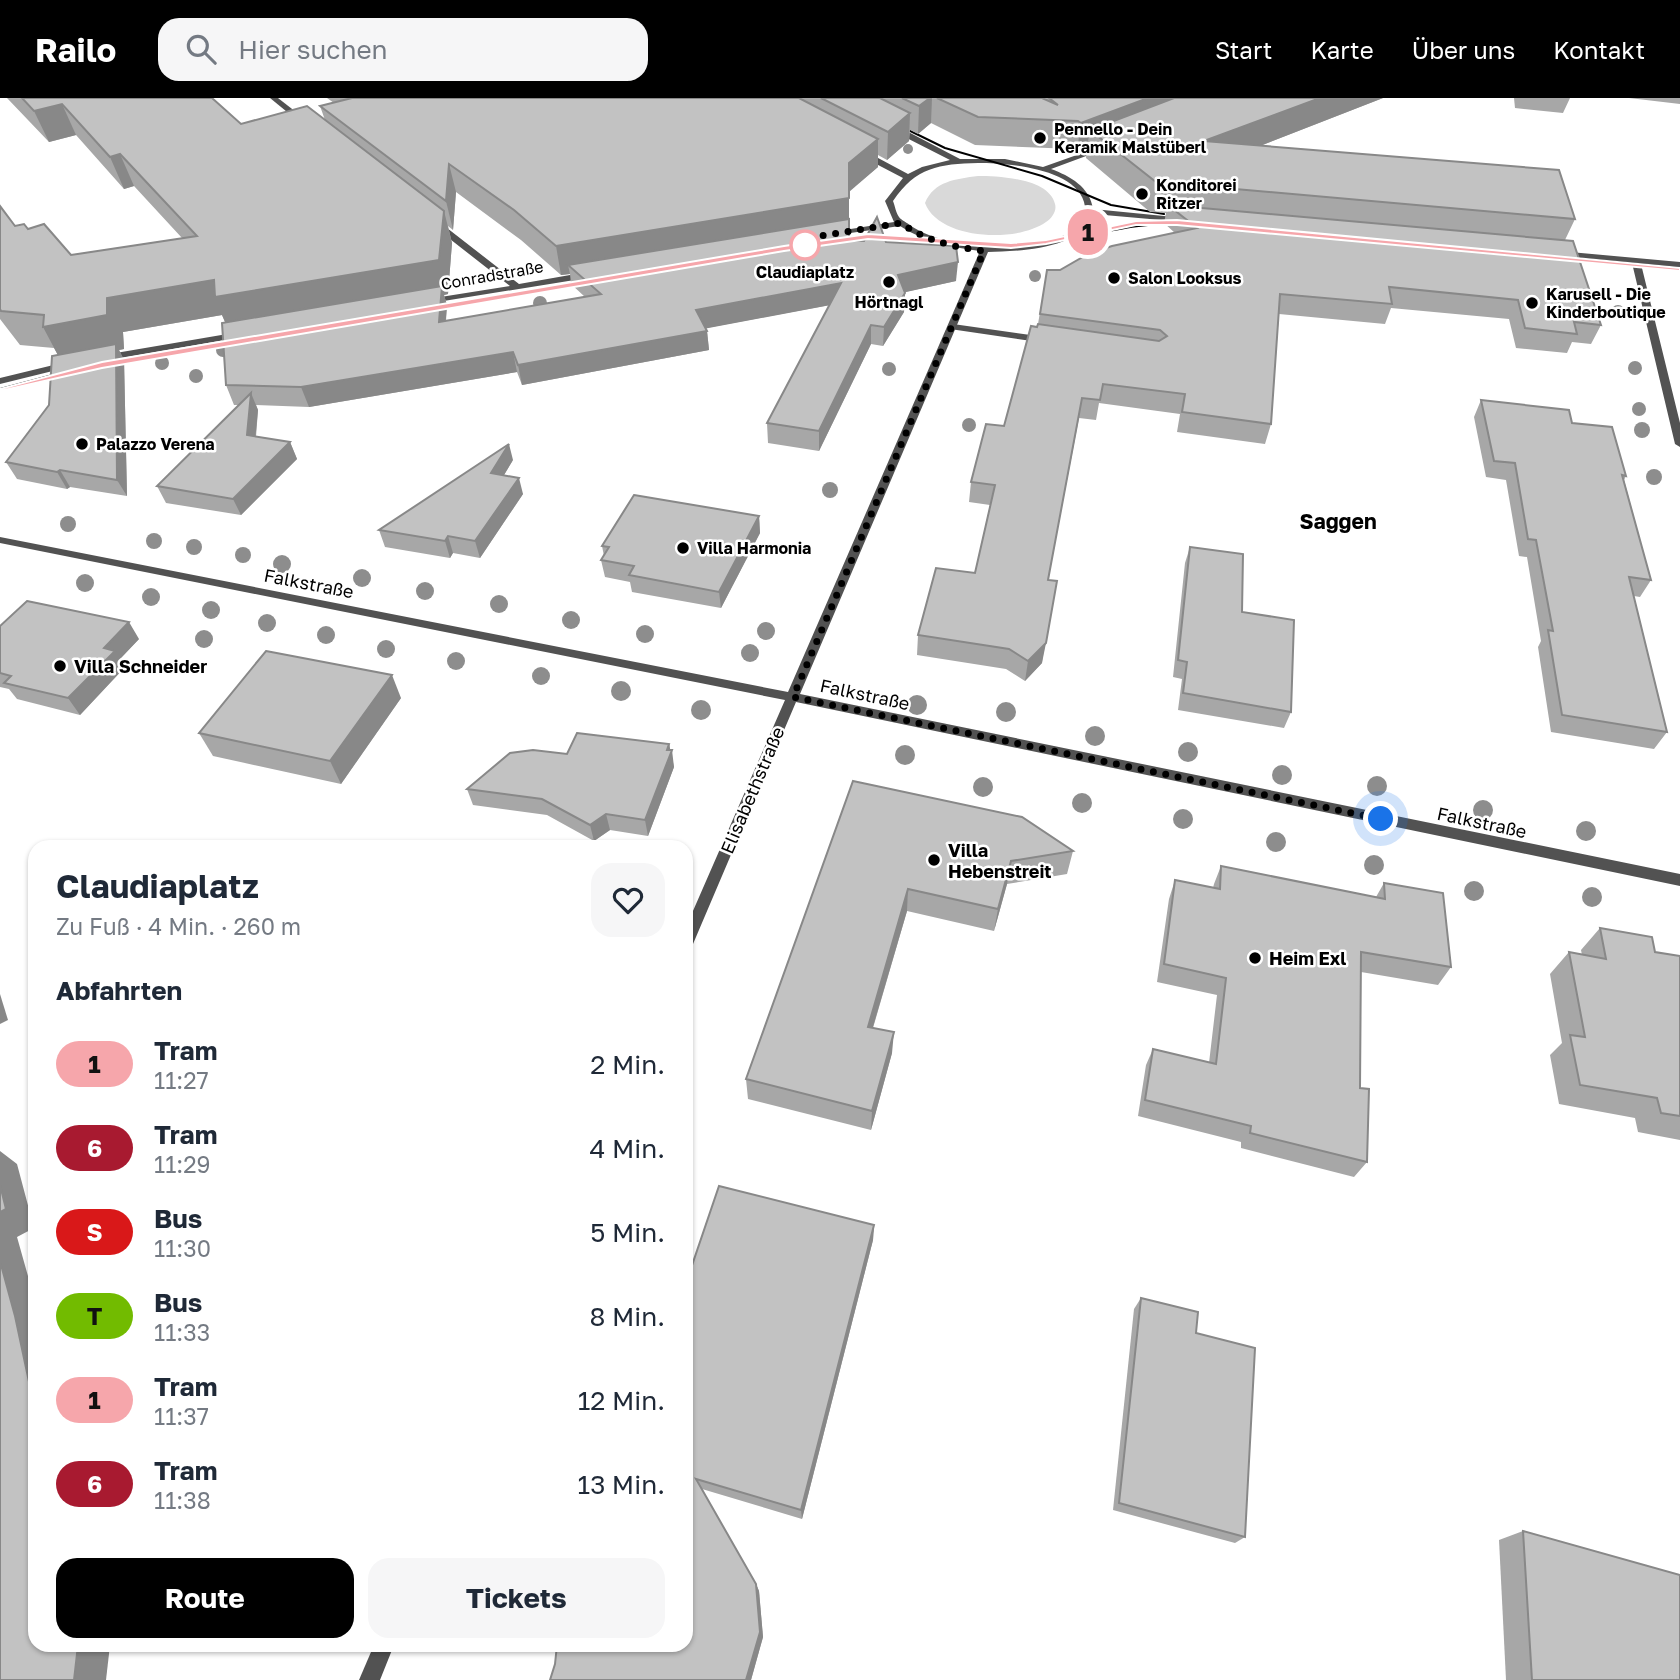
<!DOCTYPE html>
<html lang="de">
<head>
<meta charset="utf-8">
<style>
	:root { --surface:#fff; --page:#f6f6f7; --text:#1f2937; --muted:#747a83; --accent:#000 }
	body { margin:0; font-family:"Golos Text",sans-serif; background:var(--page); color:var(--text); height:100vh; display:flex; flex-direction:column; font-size:26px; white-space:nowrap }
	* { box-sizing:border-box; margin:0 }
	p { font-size:23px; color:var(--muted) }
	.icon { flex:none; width:38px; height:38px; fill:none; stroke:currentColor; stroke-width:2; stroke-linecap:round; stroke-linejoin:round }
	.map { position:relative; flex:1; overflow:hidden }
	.details { position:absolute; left:28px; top:742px; width:665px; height:812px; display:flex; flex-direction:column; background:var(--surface); border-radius:21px; box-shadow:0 2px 5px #0004 }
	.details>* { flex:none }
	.badge { padding:0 14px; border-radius:23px; font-size:24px; line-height:46px }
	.you { position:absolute; width:35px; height:35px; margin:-18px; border:5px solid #fff; border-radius:50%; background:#1a73e8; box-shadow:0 0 0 10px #1a73e833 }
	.map>.badge { position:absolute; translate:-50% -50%; box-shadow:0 0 0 4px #fff }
	h2 { padding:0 28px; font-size:26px; line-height:63px }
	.round { display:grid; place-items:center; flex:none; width:74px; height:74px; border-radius:21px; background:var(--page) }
	.head { display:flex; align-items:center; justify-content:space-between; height:119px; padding:0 28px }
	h1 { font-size:33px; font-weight:700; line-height:52px }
	.cta { display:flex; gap:14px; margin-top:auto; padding:14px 28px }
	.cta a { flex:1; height:80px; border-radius:21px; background:var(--accent); color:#fff; font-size:28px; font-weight:700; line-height:80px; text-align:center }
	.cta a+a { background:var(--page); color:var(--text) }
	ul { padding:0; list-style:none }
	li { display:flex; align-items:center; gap:21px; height:84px; padding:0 28px }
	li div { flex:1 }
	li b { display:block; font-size:26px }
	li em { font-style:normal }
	li .badge { min-width:77px; font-weight:700; text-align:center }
	header { display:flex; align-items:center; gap:42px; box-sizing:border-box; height:98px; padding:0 35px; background:var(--accent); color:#fff }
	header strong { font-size:33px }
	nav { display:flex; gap:38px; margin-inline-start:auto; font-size:24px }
	.search { width:490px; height:63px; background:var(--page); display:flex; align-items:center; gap:18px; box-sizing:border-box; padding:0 24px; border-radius:21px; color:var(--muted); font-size:26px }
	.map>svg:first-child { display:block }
	.green { fill:#d9d9d9 }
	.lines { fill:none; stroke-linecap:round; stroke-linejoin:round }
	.lane { fill:#525252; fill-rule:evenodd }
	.street { fill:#525252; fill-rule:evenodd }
	.tram { stroke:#000; stroke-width:2 }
	.tree { fill:#8d8d8d }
	.wall { fill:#a7a7a7; fill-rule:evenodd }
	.shaded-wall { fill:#888 }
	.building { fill:#c2c2c2; stroke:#888; stroke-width:2 }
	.line { fill:#f6a6ab; stroke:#fff; stroke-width:2 }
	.walk { stroke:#000; stroke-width:7; stroke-dasharray:0 12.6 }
	.poi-dot { fill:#000; stroke:#fff; stroke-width:2.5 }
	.stop-dot { fill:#fff; stroke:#f6a6ab; stroke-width:3.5 }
	.labels { text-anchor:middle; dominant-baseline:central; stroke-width:5; stroke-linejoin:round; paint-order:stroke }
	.far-poi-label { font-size:16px; font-weight:bold; fill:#000; stroke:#fff; text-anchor:start }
	.far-stop-label { font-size:16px; font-weight:bold; fill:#000; stroke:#fff }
	.far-street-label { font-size:16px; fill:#000; stroke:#fff }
	.street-label { font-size:18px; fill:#000; stroke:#fff }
	.poi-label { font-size:18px; font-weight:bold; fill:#000; stroke:#fff; text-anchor:start }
	.far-district-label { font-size:21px; font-weight:bold; fill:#000; stroke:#fff }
</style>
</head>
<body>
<header>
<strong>Railo</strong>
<div class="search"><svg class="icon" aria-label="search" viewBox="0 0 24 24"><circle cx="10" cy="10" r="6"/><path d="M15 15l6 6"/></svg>Hier suchen</div>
<nav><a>Start</a><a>Karte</a><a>Über uns</a><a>Kontakt</a></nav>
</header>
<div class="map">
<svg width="1680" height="1582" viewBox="0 0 1680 1582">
	<rect width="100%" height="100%" fill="#fff"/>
	<path class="green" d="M978,78c20,0 71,2 77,28 2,7 -3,14 -9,18 -29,21 -107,18 -121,-19 9,-22 31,-24 53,-27z"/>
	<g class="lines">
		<path class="lane" d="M953,226l92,13 5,3 -5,3 -95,-14 -2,-2z"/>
		<g class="street">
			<path d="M270,0h8l32,25 -7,2z"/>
			<path d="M889,27h6l65,34h45l38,8 62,-22v4l-54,20c19,7 39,18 42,40l91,9 4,2 -4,2 -91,-8c-12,36 -74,37 -105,38l-188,442 880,180v12l-884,-184 -103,242 -2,4 -5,2v-23l99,-227 -785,-157v-6l788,155 192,-441c-29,-4 -56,-9 -80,-25l-71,10 -1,-2 4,-2 62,-10 -9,-21 18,-23 -44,-23v-4h6l43,23 14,-7 28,-7 -61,-31zM978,65c29,0 96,5 106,39 2,7 1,15 -3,21 -32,35 -133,28 -170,3 -3,-3 -10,-6 -12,-9 -3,-4 -4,-11 -6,-16 23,-34 46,-37 85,-38z"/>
			<path d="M432,123h6l81,63 68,-12 4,3 -4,3 -162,26 -1,-2 4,-3 82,-13 -78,-61z"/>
			<path d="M1559,153l121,11v6l-39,-4 39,159v24l-5,-3 -43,-181 -76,-7v-4z"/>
			<path d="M239,234l3,1v4l-138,24 -5,-3 5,-3z"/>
			<path d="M70,263l3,1v4l-73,18v-6z"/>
			<path d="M374,1547h20l-14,35h-21z"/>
		</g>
		<g class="tram">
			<path d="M894,25l51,25 97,28 69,29 53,9"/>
			<path d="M830,143c62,-6 122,8 183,5 58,-3 112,-24 171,-23"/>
			<path d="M1561,159l119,11"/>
			<path d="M426,211l166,-28"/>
			<path d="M106,266l138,-23"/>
			<path d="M0,291l68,-18"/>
		</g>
	</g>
	<g class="tree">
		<circle cx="908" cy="51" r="5"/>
		<circle cx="1035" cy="178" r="6"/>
		<circle cx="540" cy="205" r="7"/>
		<circle cx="1618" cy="214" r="7"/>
		<circle cx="223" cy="252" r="7"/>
		<circle cx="162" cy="265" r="7"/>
		<circle cx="1635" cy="270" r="7"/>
		<circle cx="889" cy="271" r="7"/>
		<circle cx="196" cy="278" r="7"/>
		<circle cx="1639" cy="311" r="7"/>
		<circle cx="969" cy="327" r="7"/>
		<circle cx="1642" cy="332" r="8"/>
		<circle cx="1654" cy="379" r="8"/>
		<circle cx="830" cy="392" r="8"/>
		<circle cx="68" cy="426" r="8"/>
		<circle cx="154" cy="443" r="8"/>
		<circle cx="194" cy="449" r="8"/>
		<circle cx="243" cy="457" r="8"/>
		<circle cx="282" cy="466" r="9"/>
		<circle cx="362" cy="480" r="9"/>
		<circle cx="85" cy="485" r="9"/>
		<circle cx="425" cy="493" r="9"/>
		<circle cx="151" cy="499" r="9"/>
		<circle cx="499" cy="506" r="9"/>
		<circle cx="211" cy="512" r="9"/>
		<circle cx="571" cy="522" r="9"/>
		<circle cx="267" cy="525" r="9"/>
		<circle cx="766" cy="533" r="9"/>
		<circle cx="645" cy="536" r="9"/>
		<circle cx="326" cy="537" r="9"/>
		<circle cx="204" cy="541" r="9"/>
		<circle cx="386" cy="551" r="9"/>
		<circle cx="750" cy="555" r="9"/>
		<circle cx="456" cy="563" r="9"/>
		<circle cx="541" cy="578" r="9"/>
		<circle cx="621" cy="593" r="10"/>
		<circle cx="917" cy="607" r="10"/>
		<circle cx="701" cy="612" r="10"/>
		<circle cx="1006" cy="614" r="10"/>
		<circle cx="1095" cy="638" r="10"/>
		<circle cx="1188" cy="654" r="10"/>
		<circle cx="905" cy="657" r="10"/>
		<circle cx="1282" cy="677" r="10"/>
		<circle cx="1377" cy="688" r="10"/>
		<circle cx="983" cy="689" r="10"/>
		<circle cx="1082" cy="705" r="10"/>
		<circle cx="1483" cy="712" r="10"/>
		<circle cx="1183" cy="721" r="10"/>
		<circle cx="1586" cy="733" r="10"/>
		<circle cx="1276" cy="744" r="10"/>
		<circle cx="1374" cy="767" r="10"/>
		<circle cx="1474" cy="793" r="10"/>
		<circle cx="1592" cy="799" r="10"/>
	</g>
	<g class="wall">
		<path d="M7,0h205l29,26 84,-4 -5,-14 14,-3 -7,-5h1056l-123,48 315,73 -10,21 36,85 -10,19 -19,-2 -5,11 -51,-5 -7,-29 -118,-11 -6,16 -106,-10 -8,110 -6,20 -88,-12 3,-18 -81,-11 -3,17 -17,-2 -31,162 -6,83 -17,18 -19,-12 -89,-14 1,-20 57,-62 15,-68 -21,-3 2,-20 33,-56 34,-102 9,-54h13l115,-37 -11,-10 2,-10 -16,-1 -64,-54 1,-11 -10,4 -3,-2 -99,-4 -44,-22 -13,11 -8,-4 -1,11 -22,19 -9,-5v12l-29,24v49l37,2 70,39 -51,11 -1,20 -21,34 -12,-2 -52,107 -51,-8 -1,-20 63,-118 -124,23 1,3 2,19 -187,35 -5,-13 -208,35 -53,-2 2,5 -2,27 34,5 7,17 -56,56 -75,-12 -9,-17 82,-81h-5l-8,-20 -1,-63 -3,-7 -99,17 1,17 -5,1 5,10 3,136 -57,-9 -3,2 -50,-10 -11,-17 43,-57 9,-50 -4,-7 -34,-3 -20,-26v-113l15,20 13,3 43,26 111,-17 -48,-52 -10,3 -48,-54 -27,7zM456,94l65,48 40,35 9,-1 1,10 14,13 -139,24 1,-16 -3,-10 4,-1 4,-51 -4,-17 5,4z"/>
		<path d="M1514,0h56l-7,15 -48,-5z"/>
		<path d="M1629,0h51v6z"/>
		<path d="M1481,302l91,23 54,53 -2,4 27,100 -11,17 -6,-1 33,136 -13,17 -103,-17 -13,-85 3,-6 -14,-84 -8,-1 -13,-76 -20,-3 -12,-60z"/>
		<path d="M513,362l-9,15 19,19 -43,64 -27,-5 -3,5 -65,-11 -6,-17z"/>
		<path d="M759,418l1,17 -39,75 -89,-16 -2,-10 -25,-5 -4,-17 3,-4 -2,-10z"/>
		<path d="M1190,449l101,165 -7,16 -106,-18 4,-31 -9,-2 12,-114z"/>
		<path d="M0,528l139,13 -19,20 5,8 -45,48 -63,-16 -8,-10 -9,-2z"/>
		<path d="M401,600l-60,86 -128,-28 -14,-23z"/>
		<path d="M669,646l5,23 -26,69 -38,-6 -16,11 -47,-26 -74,-10 -6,-16 100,-35z"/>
		<path d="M853,683l220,70 -6,23 -60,10 -13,47 -87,-20 -34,117 19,25 -21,77 -123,-31 -2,-20z"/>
		<path d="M1221,768l155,31 8,-14 67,84 -13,18 -77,-13 -1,116 7,74 -13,15 -113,-29v-6l-103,-26 8,-51 7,-16 56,14 8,-68 -60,-13 12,-83 6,-19 38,8 1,-4z"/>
		<path d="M1600,830l55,24 25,4v184l-42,-8 -3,-14 -76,-14 -9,-49 12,-12 -12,-69 19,-22 13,3 -1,-5z"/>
		<path d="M874,1127l-1,15 -71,279 -100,-30 54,95 3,7 4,46 -12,43h-201l136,-35v-362z"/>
		<path d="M1141,1200l55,35 49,204 -10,6 -122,-33 21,-201z"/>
		<path d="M1523,1433l157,149h-174l-7,-140z"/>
	</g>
	<g class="shaded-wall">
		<path d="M930,0h2l-1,25 -13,11 1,-28z"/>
		<path d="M1148,0h67l-125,32 -3,17 -10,4 4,-28z"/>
		<path d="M1320,0h63l-185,72 6,-29z"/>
		<path d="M62,6l14,31 -27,7 -15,-31z"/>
		<path d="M910,15l-1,28 -22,19 1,-28z"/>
		<path d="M878,41v28l-29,25v-29z"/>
		<path d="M120,56l14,32 -10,3 -14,-32z"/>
		<path d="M449,66l7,28 -3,38 -7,-29z"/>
		<path d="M849,100v29l-281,38 2,9 -9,1 -5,-29z"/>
		<path d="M444,113l8,32 -4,51 -4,1 3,10 -3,36 -215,-10 -7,-16 -99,17 1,17 -5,1 5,10 3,136 -10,-16 -56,-119 -18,-34 64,-29z"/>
		<path d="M958,164l-2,19 -59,13 1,-19z"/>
		<path d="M841,185v20l-143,27 -2,-20z"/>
		<path d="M905,195l-1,19 -21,34 1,-19z"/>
		<path d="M871,227v19l-52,107v-20z"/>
		<path d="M707,233l2,19 -187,35 -4,-20z"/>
		<path d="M513,254l4,20 -208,35 -8,-20z"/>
		<path d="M251,295l7,17 -4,42 -7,-17z"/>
		<path d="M290,344l7,17 -56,56 -8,-16z"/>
		<path d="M509,346l4,16 -18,30 -4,-17z"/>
		<path d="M60,372l10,17 -3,2 -10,-17z"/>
		<path d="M519,380l4,16 -43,64 -5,-17z"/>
		<path d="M759,418l1,17 -39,75 -2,-16z"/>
		<path d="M448,438l5,17 -3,5 -5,-17z"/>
		<path d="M129,524l10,17 -19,20 5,8 -45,48 -12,-17 36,-50z"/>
		<path d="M1046,545l-4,20 -17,18 3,-20z"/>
		<path d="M392,577l9,23 -60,86 -11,-23z"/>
		<path d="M669,646l2,9 1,-3 2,17 -26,69 -3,-16z"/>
		<path d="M606,716l4,16 -16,11 -4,-16z"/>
		<path d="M1011,763l-4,23 -13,47 4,-22z"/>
		<path d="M908,791l-1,22 -40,136 1,-20z"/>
		<path d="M0,896l8,26 -8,4z"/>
		<path d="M894,934l-2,21 -21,77 1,-19z"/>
		<path d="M0,1053l17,13 17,64 -17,9 18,64v109l-35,-149z"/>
		<path d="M874,1127l-1,15 -71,279 -1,-9z"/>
		<path d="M756,1486l3,7 4,46 -12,43h-5z"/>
		<path d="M78,1547h32l-4,35h-32z"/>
	</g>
	<g class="building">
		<path d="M22,0h190l29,26 66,-18 137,105 -5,49 -224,37 -1,-17 -107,18v17l-64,12 1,-12 -43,-4 -1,-2v-103l15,20 9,-2 4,5 16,-5 27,31 126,-19 -77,-82 -10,3 -48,-53 -28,7z"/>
		<path d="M352,0h447l79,41 -29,24v35l-293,48 -42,-36 -65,-46 -3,37 -126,-95z"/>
		<path d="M821,0h59l30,15 -22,19z"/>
		<path d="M902,0h28l-11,8z"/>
		<path d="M937,0h105l16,7 -9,-7h99l-67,25 -3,-2 -100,-4z"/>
		<path d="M1174,0h146l-116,43 355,29 16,49 -419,-37 -66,-52z"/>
		<path d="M1168,107l405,36 28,84 -27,-3 3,12 -52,-6 -7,-28 -129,-13 3,17 -112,-10 -9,130 -89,-12 3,-18 -82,-10 -3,16 -18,-2 -34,182 9,1 -11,62 -18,18 -19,-12 -91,-14 18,-67 39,5 20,-88 -24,-3 15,-58 18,2 27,-100 6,1 1,-3 121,17 8,-5 -7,-6 -120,-16 7,-44h13l28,-16 24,-8 85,-18z"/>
		<path d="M877,119l9,25 70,4 2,16 -60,13 7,18 -21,34 -13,-2 -52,106 -52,-8 74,-140 -145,27 11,21 -189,34 -5,-13 -212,35 -75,-2 -4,-62 220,-37 -3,36 162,-28 -33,-29 281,-46v21l15,1z"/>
		<path d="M116,246l1,136 -57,-10 -3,2 -51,-10 43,-57 3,-49z"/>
		<path d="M251,295l-4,42 43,7 -57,57 -76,-13z"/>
		<path d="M1481,302l88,10 3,13 40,4 14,49 -4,-1 29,105 -22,-3 38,155 -105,-17 -14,-85 5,1 -17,-91 -8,-1 -13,-76 -21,-2z"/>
		<path d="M509,346l-18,29 28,5 -44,63 -27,-5 -3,5 -66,-11z"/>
		<path d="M634,397l125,21 -40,76 -90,-17 5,-9 -33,-6 8,-13 -7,-1z"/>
		<path d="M1190,449l53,7 -1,58 52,8 -3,92 -108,-19 4,-31 -9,-2z"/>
		<path d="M27,503l102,21 -25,26 11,3 -47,47 -64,-15 7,-7 -11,-3v-47z"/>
		<path d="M266,553l126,24 -62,86 -131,-28z"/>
		<path d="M577,635l92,11 -2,6h5l-27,70 -39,-6 -16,11 -48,-26 -75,-10 43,-36 23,-3 34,4z"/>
		<path d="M853,683l169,36 51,34 -62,10 -13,48 -90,-20 -40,138 26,5 -22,79 -126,-32z"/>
		<path d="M1221,768l164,33 -1,-16 59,10 8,74 -90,-15 -1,136 9,1 -2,73 -117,-29 1,-7 -106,-26 8,-51 63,15 10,-86 -62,-14 11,-84 45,9z"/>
		<path d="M1600,830l52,9 3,15 25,4v160l-19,-3 -4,-15 -77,-13 -10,-50 15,2 -16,-85 37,7z"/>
		<path d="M0,1087l6,24 -6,3z"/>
		<path d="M719,1088l155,39 -73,285 -105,-31 60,105 4,48 -14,48h-196l5,-16 2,-19h129v-362z"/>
		<path d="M0,1163l15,55 20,94v235h43l-4,35h-74z"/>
		<path d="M1141,1200l57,14 -2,21 59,15 -10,189 -126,-34z"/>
		<path d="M1523,1433l157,44v105h-148z"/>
	</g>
	<path class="line" d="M1177,122l503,48v3l-503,-46h-41l-90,19 -35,4 -143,-9 -84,12 -682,117 -102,23v-2l102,-27 682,-116 84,-12 143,9 35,-3 90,-19z"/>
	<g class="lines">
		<path class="walk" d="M805,147l-9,-5 105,-17c25,18 53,24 83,28l-191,446 588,122"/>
	</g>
	<g class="poi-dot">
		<circle cx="1040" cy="40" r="7"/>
		<circle cx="1142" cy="96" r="7"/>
		<circle cx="1114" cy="180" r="7"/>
		<circle cx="889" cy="184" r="7"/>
		<circle cx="1532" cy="205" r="7"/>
		<circle cx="82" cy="346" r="7"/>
		<circle cx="683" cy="450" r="7"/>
		<circle cx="60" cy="568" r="7"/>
		<circle cx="934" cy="762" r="7"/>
		<circle cx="1255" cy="860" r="7"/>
	</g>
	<circle class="stop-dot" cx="805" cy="147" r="14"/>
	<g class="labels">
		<g class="far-poi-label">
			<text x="1054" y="31">Pennello - Dein<tspan x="1054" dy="18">Keramik Malstüberl</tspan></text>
			<text x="1156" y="87">Konditorei<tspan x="1156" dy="18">Ritzer</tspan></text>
			<text x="1128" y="180">Salon Looksus</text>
			<text x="1546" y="196">Karusell - Die<tspan x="1546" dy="18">Kinderboutique</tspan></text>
			<text x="889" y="204" text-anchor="middle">Hörtnagl</text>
			<text x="96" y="346">Palazzo Verena</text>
			<text x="697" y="450">Villa Harmonia</text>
		</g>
		<g class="far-stop-label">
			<text x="805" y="174">Claudiaplatz</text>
		</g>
		<g class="far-street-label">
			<text transform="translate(492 177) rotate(-10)">Conradstraße</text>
		</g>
		<g class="street-label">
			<text transform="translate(309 485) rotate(11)">Falkstraße</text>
			<text transform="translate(865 596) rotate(12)">Falkstraße</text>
			<text transform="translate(752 692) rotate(-67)">Elisabethstraße</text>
			<text transform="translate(1482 724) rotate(12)">Falkstraße</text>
		</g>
		<g class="poi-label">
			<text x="74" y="568">Villa Schneider</text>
			<text x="948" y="752">Villa<tspan x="948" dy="21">Hebenstreit</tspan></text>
			<text x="1269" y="860">Heim Exl</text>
		</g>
		<g class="far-district-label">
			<text x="1338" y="423">Saggen</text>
		</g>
	</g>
</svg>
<div class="you" style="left:1381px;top:721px"></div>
<b class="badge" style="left:1088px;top:134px;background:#f6a6ab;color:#111">1</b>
<section class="details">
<div class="head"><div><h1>Claudiaplatz</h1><p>Zu Fuß · 4 Min. · 260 m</p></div><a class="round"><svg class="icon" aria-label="heart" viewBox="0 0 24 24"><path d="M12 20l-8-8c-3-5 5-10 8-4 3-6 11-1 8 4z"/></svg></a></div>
<h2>Abfahrten</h2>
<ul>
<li><span class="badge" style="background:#f6a6ab;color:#111">1</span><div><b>Tram</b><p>11:27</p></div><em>2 Min.</em></li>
<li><span class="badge" style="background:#a81a30;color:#fff">6</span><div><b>Tram</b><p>11:29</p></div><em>4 Min.</em></li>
<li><span class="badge" style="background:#d91819;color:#fff">S</span><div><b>Bus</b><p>11:30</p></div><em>5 Min.</em></li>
<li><span class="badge" style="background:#72bb00;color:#111">T</span><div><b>Bus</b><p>11:33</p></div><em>8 Min.</em></li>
<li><span class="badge" style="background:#f6a6ab;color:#111">1</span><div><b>Tram</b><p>11:37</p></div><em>12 Min.</em></li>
<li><span class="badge" style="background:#a81a30;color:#fff">6</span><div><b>Tram</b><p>11:38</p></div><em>13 Min.</em></li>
</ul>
<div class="cta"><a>Route</a><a>Tickets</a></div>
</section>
</div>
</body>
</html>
